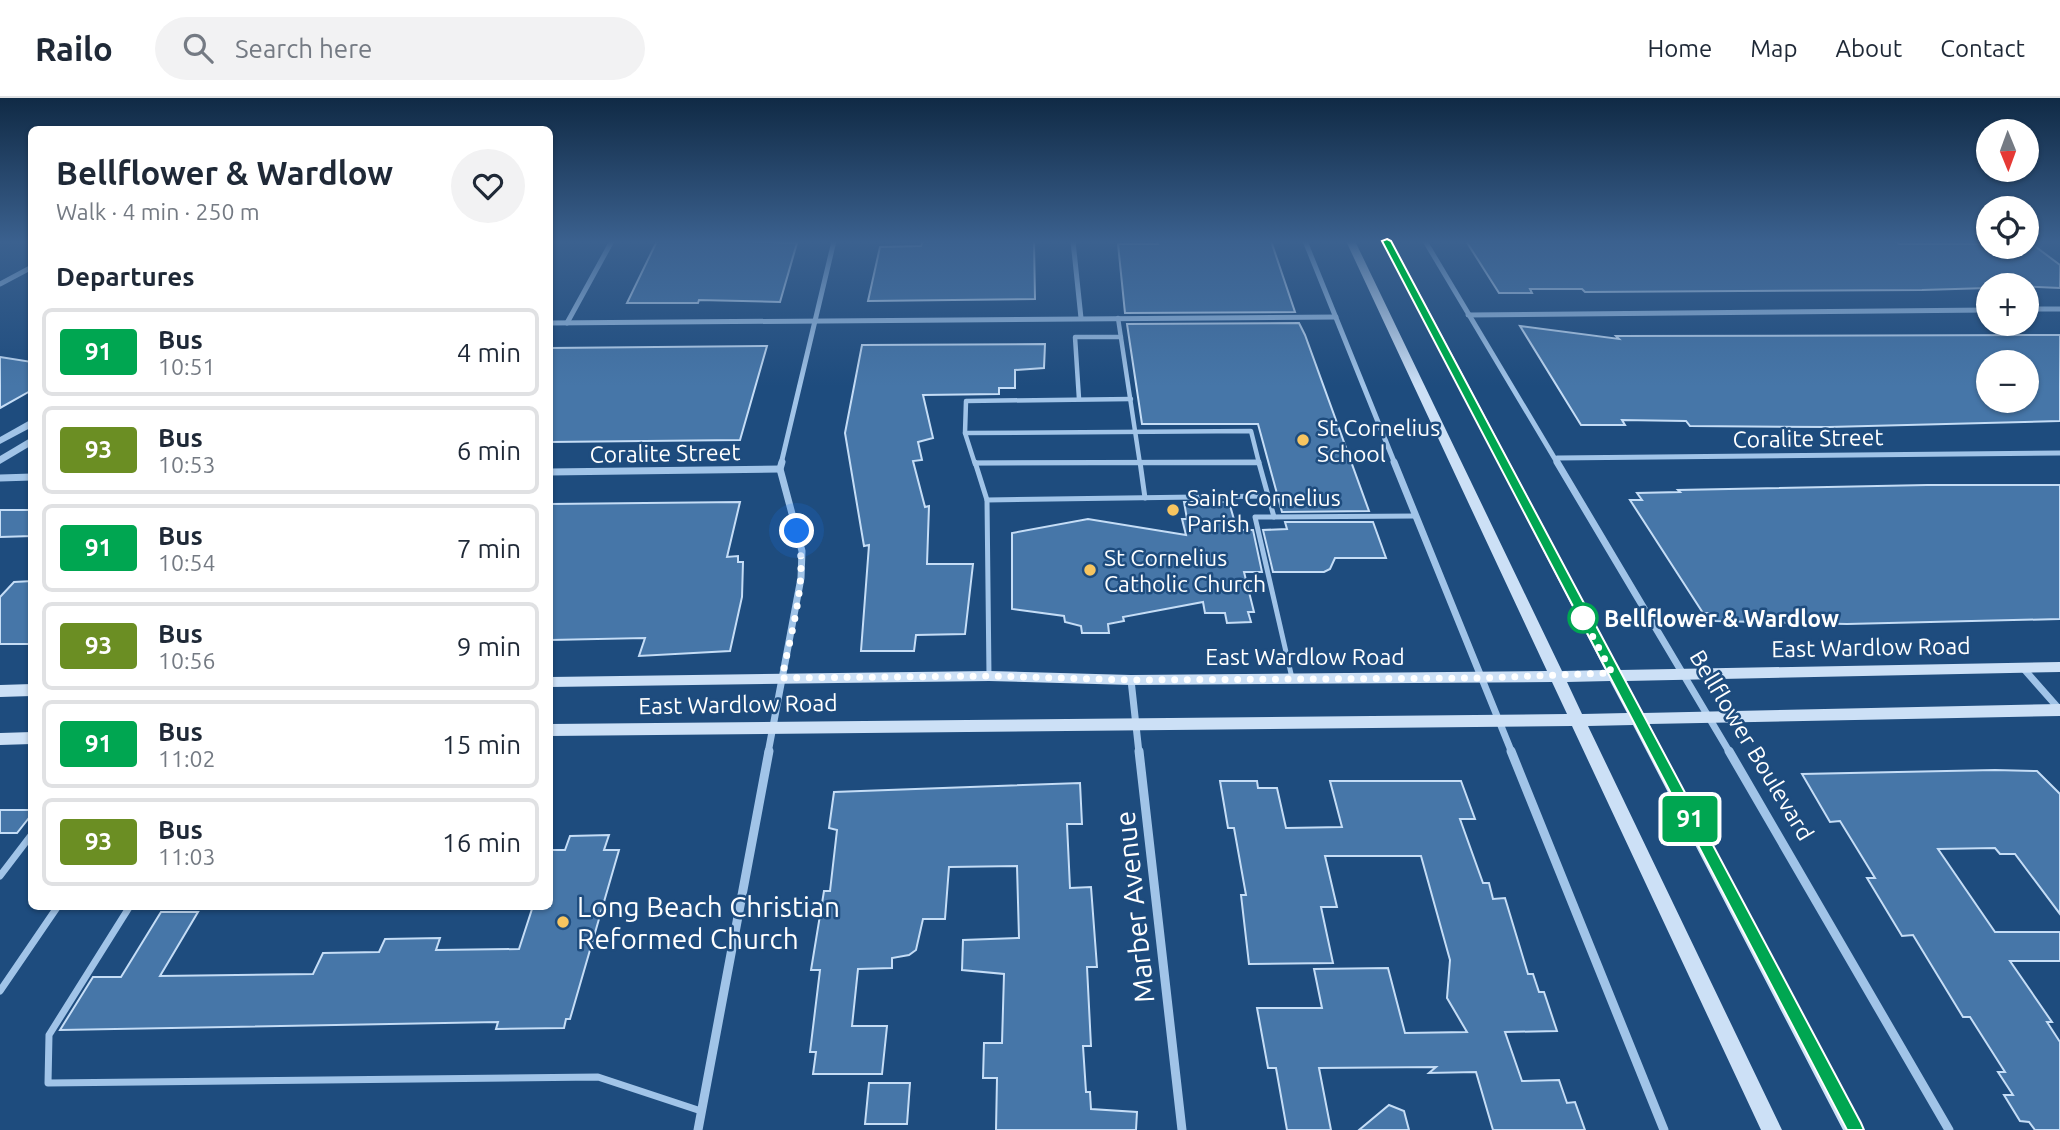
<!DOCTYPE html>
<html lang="en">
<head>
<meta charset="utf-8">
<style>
	:root { --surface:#fff; --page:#f2f2f3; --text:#1f2937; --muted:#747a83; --line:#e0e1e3 }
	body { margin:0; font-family:Ubuntu,sans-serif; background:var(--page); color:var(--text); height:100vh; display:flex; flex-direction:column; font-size:26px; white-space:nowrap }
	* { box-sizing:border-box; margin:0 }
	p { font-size:23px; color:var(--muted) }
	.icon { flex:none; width:38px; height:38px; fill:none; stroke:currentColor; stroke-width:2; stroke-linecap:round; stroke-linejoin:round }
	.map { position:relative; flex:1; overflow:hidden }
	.details { position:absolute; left:28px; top:28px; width:525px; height:784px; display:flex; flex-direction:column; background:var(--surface); border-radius:10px; box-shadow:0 2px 5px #0004 }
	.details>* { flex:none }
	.badge { padding:0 14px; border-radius:5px; font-size:24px; line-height:46px }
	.needle { width:46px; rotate:179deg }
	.controls { position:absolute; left:1976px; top:21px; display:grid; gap:14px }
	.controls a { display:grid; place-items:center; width:63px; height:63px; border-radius:50%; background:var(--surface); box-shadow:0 2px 5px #0004; font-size:35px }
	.you { position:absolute; width:35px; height:35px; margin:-18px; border:5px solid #fff; border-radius:50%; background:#1a73e8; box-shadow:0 0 0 10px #1a73e833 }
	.map>.badge { position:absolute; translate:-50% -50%; box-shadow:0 0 0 4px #fff }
	h2 { padding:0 28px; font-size:26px; line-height:63px }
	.round { display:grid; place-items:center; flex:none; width:74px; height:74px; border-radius:37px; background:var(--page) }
	.headline { display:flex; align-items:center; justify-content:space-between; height:119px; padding:0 28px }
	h1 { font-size:33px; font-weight:700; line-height:52px }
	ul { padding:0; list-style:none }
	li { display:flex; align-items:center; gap:21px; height:88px; margin:0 14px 10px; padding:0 14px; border:4px solid var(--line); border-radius:10px }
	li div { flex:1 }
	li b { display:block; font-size:26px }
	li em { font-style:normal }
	li .badge { min-width:77px; font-weight:700; text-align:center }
	header { display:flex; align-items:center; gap:42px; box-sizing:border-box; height:98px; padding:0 35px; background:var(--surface); border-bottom:2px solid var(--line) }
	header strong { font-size:33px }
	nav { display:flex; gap:38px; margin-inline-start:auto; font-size:24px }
	.search { width:490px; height:63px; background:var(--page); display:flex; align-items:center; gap:18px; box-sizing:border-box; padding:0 24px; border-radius:38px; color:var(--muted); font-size:26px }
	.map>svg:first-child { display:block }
	.building { fill:#4676a8; stroke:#c5ddf6; stroke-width:2; fill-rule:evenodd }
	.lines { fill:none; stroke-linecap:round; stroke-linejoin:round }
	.service-far2 { stroke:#a1c4e8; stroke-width:4.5 }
	.service-far1 { stroke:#a1c4e8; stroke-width:5 }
	.service { stroke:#a1c4e8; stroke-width:7 }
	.minor-far2 { stroke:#a1c4e8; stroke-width:5 }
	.minor-far1 { stroke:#a1c4e8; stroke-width:7 }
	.minor { stroke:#a1c4e8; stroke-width:9 }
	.tertiary { fill:#a1c4e8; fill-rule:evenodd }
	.secondary { fill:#cce0f6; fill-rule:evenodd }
	.line { fill:#00a651; stroke:#fff; stroke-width:2 }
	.walk { stroke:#fff; stroke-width:7; stroke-dasharray:0 12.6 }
	.poi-dot { fill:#f7c560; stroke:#1e4c7e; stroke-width:2.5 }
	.stop-dot { fill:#fff; stroke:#00a651; stroke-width:3.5 }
	.labels { text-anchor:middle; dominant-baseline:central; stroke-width:5; stroke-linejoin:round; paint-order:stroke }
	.poi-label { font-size:23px; fill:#fff; stroke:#1e4c7e; text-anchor:start }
	.street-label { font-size:23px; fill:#fff; stroke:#1e4c7e }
	.stop-label { font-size:23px; font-weight:bold; fill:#fff; stroke:#1e4c7e; text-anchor:start }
	.near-poi-label { font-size:28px; fill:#fff; stroke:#1e4c7e; text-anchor:start }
	.near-street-label { font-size:28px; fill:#fff; stroke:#1e4c7e }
</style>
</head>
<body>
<header>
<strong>Railo</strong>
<div class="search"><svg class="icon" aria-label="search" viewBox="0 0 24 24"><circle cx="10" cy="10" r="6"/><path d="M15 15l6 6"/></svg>Search here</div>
<nav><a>Home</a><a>Map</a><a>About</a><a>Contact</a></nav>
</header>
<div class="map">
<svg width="2060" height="1032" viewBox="0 0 2060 1032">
	<rect width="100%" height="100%" fill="#1e4c7e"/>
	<g class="building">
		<path d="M657,143h89l51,2 -17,59 -81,-2 -1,3h-71z"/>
		<path d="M923,143h111l1,58 -167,2 12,-54 41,-1z"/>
		<path d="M1157,143h114l24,71 -170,1 -7,-69h40z"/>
		<path d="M1466,143h430l3,3h89v3h38l2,-6 32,24v23l-72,-3v3l-66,2 -337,2 -3,-3h-52l2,4h-33z"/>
		<path d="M1299,225l6,12 64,176 -87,1 -24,-88h-116l-15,-100z"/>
		<path d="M1520,228l99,13 -3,-3 444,-1v86l-231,6 -139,-1 -4,-5 -64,-1 3,5h-44zM1988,264h38v39h-38z"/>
		<path d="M1045,246l-1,24 -29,2v18h-16v6l-76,1 10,43 -15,4 4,18 -9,1 12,46 4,-1 -2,58h46l-8,70 -49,1 -2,16h-53l8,-106 -5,1 -19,-113 17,-88z"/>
		<path d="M767,248l-27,94 -190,2v-94z"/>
		<path d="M0,259l32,5v28l-32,18z"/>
		<path d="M1927,387h133v134l-213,5 -132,-3 -5,-8h-7l-73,-113h12l-5,-7 43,-1 -2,-2z"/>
		<path d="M740,404l-13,55 11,-1v6h5l-1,35 -12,54 -91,5 6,-18 -95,2v-136z"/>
		<path d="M1184,404h45l8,28h16l9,42h-18l10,40h-6l3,10 -24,1 -2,-10h-20l-2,-11 -80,15 1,4 -16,3 1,9h-27l-1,-7 -16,-4 -1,-6 -52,-7v-76l76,-14 98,16 -4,-16h5z"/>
		<path d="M0,412h32v26l-32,1z"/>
		<path d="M1285,424h88l13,36h-51l-5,11 -6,3h-51l-10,-42 24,-1z"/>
		<path d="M32,483v63h-32v-47l14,-15z"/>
		<path d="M1995,672l42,1 23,23v120l-45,-60h-15l-5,-6 -57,1 57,83h65v29h-50l42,61h-5l13,20v88h-25l-6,-8 -9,-1 -16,-26h9l-15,-23h7l-35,-55h-7l-50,-82 -11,1 -35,-58h8l-35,-57 -10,1 -28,-48z"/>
		<path d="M1220,683h37l1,7h19l9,40 56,-1 -12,-46h131l14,38h-15l23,64h6l4,16 12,-1 23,76h5l6,18h5l13,39 -52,1 17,49 37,-1 8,23 8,-1 10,28h-92l-17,-58 -47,1 7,-6 -117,1 12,62h-44l-11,-62h-8l-11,-60h65l-8,-39 74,-1 17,65 62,-1 -20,-34 3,-38 -29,-104h-96l12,51h-16l12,56 -84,1 -8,-69h5l-12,-67h-6z"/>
		<path d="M1080,685l2,41h-15l3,64 21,-1 6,80h-10l4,79h-8l3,46h4l1,17 46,3 -1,18h-140l1,-52h-14l1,-35h18l2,-69 -42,-4 1,-30 56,-2 -2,-72 -68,1 -4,52h-22l-7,31 -7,5 -17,3v10l-34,1 -6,57h35l-5,48h-69l3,-22h-6l10,-82h-9l13,-79h6l7,-61 -8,-2 5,-36z"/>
		<path d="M0,712h32v4l-15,19h-17z"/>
		<path d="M609,737l-5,15h15l-49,169h-4l-2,9 -68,1 2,-7 -438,8 33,-53h28l40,-65h37l-38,64 153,-2 10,-21 56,-1 6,-13 55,-1 -4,12 83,-1 14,-43h17v-56h15l5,-14z"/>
		<path d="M869,985h41l-3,41h-42z"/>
		<path d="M1389,1007l15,6 5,19h-50z"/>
	</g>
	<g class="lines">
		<g class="service-far2">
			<path d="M1118,220l22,146"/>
			<path d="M1079,301l-4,-62h46"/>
			<path d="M965,335l286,-2 8,32h-283"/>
			<path d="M975,366l-10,-31 1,-32 165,-2"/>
		</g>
		<g class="service-far1">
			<path d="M975,364l12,38"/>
			<path d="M1140,364l5,36"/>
			<path d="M976,365l283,-1"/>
			<path d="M1259,365l15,54"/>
			<path d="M989,578l-2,-176 281,-4"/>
			<path d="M1292,580l-37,-161 161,-1"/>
		</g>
		<g class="service">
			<path d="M0,778l32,-42"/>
			<path d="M130,808l-81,129 -1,48 550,-6 103,34"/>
			<path d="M0,893l58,-85"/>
		</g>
		<g class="minor-far2">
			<path d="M1073,143l8,77"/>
			<path d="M1305,143l90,223"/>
			<path d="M1425,143l133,223"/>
			<path d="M0,186l32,-17"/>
			<path d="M2026,211h34"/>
			<path d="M1468,217l520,-5"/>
			<path d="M550,225l786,-6"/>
			<path d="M567,225l45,-82"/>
			<path d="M1557,360l503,-5"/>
			<path d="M781,366l53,-223"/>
		</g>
		<g class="minor-far1">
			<path d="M1394,364l118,291"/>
			<path d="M1557,364l173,291"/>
			<path d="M550,374l230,-3"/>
			<path d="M0,380l32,-1"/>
			<path d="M2023,570l37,42"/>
			<path d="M1131,582l8,73"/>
			<path d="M768,655l33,-175 1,-27 -22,-82 2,-7"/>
		</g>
		<g class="minor">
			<path d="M1139,653l43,379"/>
			<path d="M1511,653l153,379"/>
			<path d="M1729,653l220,379"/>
			<path d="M698,1032l71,-379"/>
		</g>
		<g class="tertiary">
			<path d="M32,321v8l-32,17v-7z"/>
			<path d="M32,339v8l-32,19v-8z"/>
		</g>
		<g class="secondary">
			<path d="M1346,143h9l207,430 43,-1 -222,-429h9l228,429 440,-8v10l-434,9 17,32 417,-9v12l-411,8 215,406h-21l-210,-405 -45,1 194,404h-21l-189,-404 -1022,10v-12l1017,-10 -15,-32 -421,3 -142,-4 -439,6v-10l439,-6 142,4 416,-4zM1610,583l17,32 -45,1 -15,-32z"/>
			<path d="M32,586v12l-32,1v-12z"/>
			<path d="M32,634v12l-32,1v-12z"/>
		</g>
	</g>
	<linearGradient id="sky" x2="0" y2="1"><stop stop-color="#102a45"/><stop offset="0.5" stop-color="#3b618f"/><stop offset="1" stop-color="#3b618f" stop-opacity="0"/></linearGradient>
	<rect width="2060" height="288" fill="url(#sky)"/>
	<path class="line" d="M1387,141l4,2 470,882 3,7h-17l-465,-889z"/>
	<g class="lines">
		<path class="walk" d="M797,433c12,47 -6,100 -15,147l207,-2 142,4 350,-2 131,-5 -29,-55"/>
	</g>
	<g class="poi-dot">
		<circle cx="1303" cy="342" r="7"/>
		<circle cx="1173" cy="412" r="7"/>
		<circle cx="1090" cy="472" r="7"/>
		<circle cx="563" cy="824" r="7"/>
	</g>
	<circle class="stop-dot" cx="1583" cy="520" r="14"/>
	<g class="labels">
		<g class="poi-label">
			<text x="1317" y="329">St Cornelius<tspan x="1317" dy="26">School</tspan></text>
			<text x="1187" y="399">Saint Cornelius<tspan x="1187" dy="26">Parish</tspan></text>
			<text x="1104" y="459">St Cornelius<tspan x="1104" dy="26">Catholic Church</tspan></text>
		</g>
		<g class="street-label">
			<text transform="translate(1808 340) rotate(-1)">Coralite Street</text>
			<text transform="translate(665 355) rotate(-1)">Coralite Street</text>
			<text transform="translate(1871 549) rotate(-1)">East Wardlow Road</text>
			<text x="1305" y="558">East Wardlow Road</text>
			<text transform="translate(738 606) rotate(-1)">East Wardlow Road</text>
			<text transform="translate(1752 647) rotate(59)">Bellflower Boulevard</text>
		</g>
		<g class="stop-label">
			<text x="1604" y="520">Bellflower &amp; Wardlow</text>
		</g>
		<g class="near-poi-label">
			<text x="577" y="808">Long Beach Christian<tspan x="577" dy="32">Reformed Church</tspan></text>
		</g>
		<g class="near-street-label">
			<text transform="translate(1134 809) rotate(-96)">Marber Avenue</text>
		</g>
	</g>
</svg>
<div class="controls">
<a><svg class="needle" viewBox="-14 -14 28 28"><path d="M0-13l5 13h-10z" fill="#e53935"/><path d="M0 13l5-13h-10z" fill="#747a83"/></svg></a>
<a><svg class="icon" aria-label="locate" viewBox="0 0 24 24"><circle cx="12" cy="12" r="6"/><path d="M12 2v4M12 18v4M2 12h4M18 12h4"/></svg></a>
<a>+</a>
<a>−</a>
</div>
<div class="you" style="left:797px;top:433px"></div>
<b class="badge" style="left:1690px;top:721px;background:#00a651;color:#fff">91</b>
<section class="details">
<div class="headline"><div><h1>Bellflower &amp; Wardlow</h1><p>Walk · 4 min · 250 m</p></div><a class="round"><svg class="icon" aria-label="heart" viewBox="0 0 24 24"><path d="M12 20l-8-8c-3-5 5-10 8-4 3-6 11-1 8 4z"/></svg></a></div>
<h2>Departures</h2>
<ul>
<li><span class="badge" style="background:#00a651;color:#fff">91</span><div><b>Bus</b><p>10:51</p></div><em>4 min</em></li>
<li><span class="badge" style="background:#6b8e23;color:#fff">93</span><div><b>Bus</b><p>10:53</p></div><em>6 min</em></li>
<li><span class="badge" style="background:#00a651;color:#fff">91</span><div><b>Bus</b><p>10:54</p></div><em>7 min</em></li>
<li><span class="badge" style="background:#6b8e23;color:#fff">93</span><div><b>Bus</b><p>10:56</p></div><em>9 min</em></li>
<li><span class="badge" style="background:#00a651;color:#fff">91</span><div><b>Bus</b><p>11:02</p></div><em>15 min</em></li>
<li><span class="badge" style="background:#6b8e23;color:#fff">93</span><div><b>Bus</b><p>11:03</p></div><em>16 min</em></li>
</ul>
</section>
</div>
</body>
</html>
